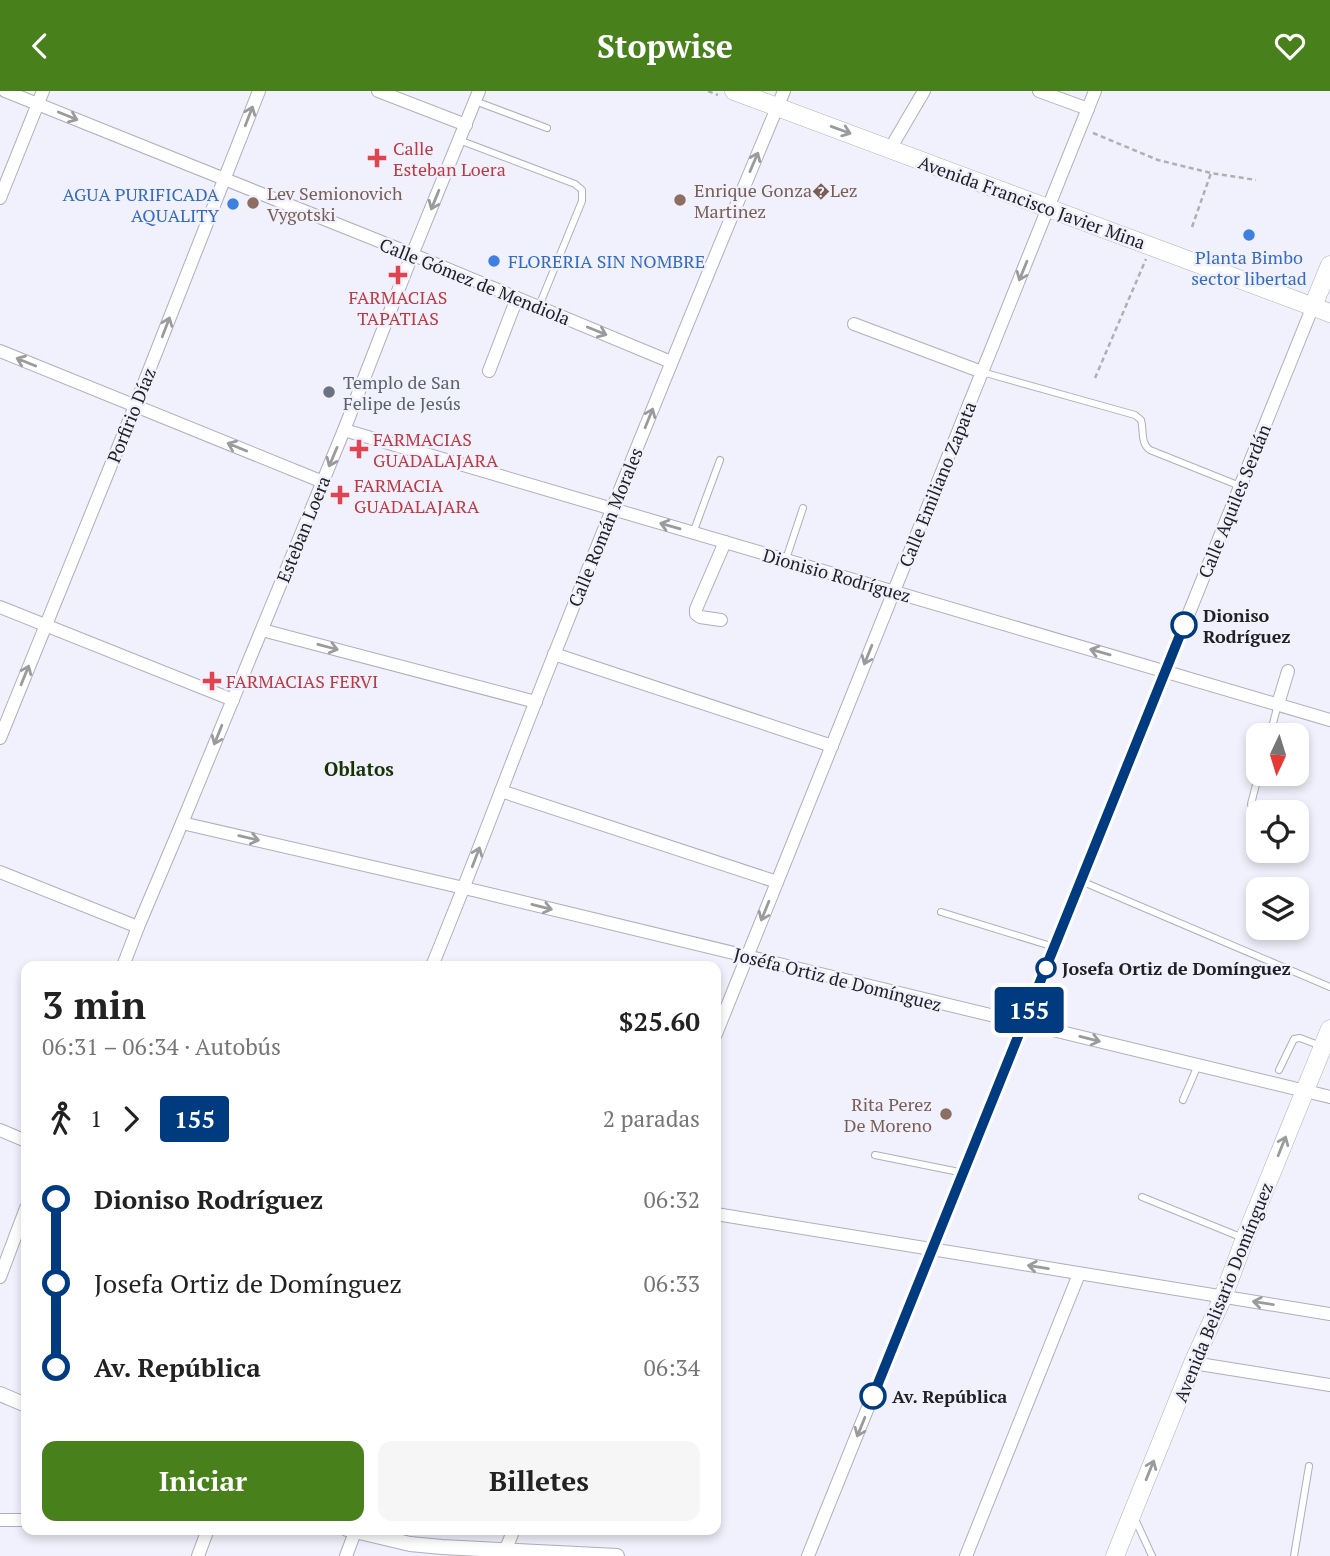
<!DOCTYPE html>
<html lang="es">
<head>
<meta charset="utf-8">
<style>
	:root { --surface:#fff; --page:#f6f6f6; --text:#222; --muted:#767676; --accent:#48811c }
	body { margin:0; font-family:"PT Serif",serif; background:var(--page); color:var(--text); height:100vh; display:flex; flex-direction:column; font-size:26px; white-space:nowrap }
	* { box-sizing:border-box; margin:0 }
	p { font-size:23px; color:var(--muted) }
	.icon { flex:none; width:38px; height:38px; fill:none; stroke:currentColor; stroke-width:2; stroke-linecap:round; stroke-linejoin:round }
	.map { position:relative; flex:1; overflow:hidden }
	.side { position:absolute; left:21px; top:870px; width:700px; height:574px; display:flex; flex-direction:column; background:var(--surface); border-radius:14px; box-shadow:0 4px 10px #0003 }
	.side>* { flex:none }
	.badge { padding:0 14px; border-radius:5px; font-size:24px; line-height:46px }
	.needle { width:46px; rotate:184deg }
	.tools { position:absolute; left:1246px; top:632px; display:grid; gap:14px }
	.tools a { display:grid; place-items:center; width:63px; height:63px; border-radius:14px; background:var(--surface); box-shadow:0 4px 10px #0003; font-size:35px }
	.map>.badge { position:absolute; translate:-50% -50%; box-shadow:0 0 0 4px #fff }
	.legs { display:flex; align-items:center; gap:10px; height:77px; padding:0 21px; font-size:23px }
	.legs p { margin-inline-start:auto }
	.overview { display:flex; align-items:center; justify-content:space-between; height:119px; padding:0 21px }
	h1 { font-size:38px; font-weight:600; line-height:52px }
	.cta { display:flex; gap:14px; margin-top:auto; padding:14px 21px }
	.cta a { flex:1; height:80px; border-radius:14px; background:var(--accent); color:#fff; font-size:28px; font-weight:600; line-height:80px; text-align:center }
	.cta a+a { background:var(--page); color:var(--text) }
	ul { padding:0 21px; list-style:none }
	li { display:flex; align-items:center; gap:24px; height:84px; font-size:26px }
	li i { display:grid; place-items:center; width:10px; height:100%; margin:0 9px; background:currentColor }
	li i::after { content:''; width:18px; height:18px; margin:-9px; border:5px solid; border-radius:50%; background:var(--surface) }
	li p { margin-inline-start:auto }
	li:first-child i { background:linear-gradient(#0000 50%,currentColor 0) }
	li:last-child i { background:linear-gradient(currentColor 50%,#0000 0) }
	header { display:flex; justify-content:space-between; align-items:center; height:91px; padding:0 21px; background:var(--accent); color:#fff; font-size:32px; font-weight:600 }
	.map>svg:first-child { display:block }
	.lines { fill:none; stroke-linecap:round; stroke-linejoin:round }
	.service-casing { stroke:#aeafba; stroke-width:8 }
	.minor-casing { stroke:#aeafba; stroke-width:14 }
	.tertiary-casing { stroke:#aeafba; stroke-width:16 }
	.secondary-casing { stroke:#aeafba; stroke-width:19 }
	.path { stroke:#afafb8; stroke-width:2.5; stroke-dasharray:5 3.5; stroke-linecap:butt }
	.service { stroke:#fff; stroke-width:6 }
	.minor { stroke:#fff; stroke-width:12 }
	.tertiary { stroke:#fff; stroke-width:14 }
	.secondary { stroke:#fff; stroke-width:18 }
	.oneway { stroke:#9b9b9d }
	.line-1-casing { stroke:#fff; stroke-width:16 }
	.line-1 { stroke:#003b80; stroke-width:10 }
	.health-dot { fill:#e0444e; stroke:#f1f1fd; stroke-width:2.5 }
	.education-dot { fill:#8d6e63; stroke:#f1f1fd; stroke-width:2.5 }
	.shop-dot { fill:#3f7fe0; stroke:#f1f1fd; stroke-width:2.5 }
	.worship-dot { fill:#6b7280; stroke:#f1f1fd; stroke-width:2.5 }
	.stop-1-dot { fill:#fff; stroke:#003b80; stroke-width:3.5 }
	.labels { text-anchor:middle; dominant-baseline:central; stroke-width:5; stroke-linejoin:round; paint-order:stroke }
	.health-label { font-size:18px; fill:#be3a42; stroke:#f1f1fd; text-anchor:start }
	.education-label { font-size:18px; fill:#785e54; stroke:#f1f1fd; text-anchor:start }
	.shop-label { font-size:18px; fill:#366cbe; stroke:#f1f1fd; text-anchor:end }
	.street-label { font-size:18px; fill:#202125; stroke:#f1f1fd }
	.worship-label { font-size:18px; fill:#5b616d; stroke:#f1f1fd; text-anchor:start }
	.stop-label { font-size:18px; font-weight:bold; fill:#202125; stroke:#f1f1fd; text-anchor:start }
	.neighbourhood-label { font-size:19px; font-weight:bold; fill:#183303; stroke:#f1f1fd }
</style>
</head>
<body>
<header><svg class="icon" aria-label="back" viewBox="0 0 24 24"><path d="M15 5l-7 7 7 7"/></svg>Stopwise<svg class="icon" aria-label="heart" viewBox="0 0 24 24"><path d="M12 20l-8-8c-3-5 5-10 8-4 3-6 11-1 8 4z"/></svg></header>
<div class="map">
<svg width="1330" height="1465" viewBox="0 0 1330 1465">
	<rect width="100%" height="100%" fill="#f1f1fd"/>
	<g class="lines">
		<defs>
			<g id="service">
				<path d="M475,10l72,27"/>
				<path d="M459,49l116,44 7,6v11l-43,105"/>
				<path d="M982,281l153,43 6,5c3,10 -1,23 9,30l90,36"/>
				<path d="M693,442l27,-73"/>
				<path d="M786,468l17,-51"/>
				<path d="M1270,644l8,-31"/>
				<path d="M1251,713l8,-31"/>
				<path d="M1081,790l249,106"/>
				<path d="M941,821l113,35"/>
				<path d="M1279,979l15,-31 6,-1 21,8"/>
				<path d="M1183,1009l15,-35"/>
				<path d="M875,1064l89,18"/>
				<path d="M1142,1106l101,41"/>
				<path d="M1135,1428l17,37"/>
				<path d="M1294,1465l15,-90"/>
			</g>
			<g id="minor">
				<path d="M5,0l399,160 267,111"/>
				<path d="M378,0l88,34"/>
				<path d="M1039,0l49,18"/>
				<path d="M890,58l34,-58"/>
				<path d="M0,107l43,-107"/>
				<path d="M854,233l128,48"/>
				<path d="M0,260l323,131"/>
				<path d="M489,280l28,-73"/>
				<path d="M344,339l986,290"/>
				<path d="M0,516l233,93"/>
				<path d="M721,529l-21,-3 -4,-3v-5l29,-67"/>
				<path d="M262,539l274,72"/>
				<path d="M554,563l278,92"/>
				<path d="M1278,613l10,-33"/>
				<path d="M0,647l135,-332 124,-315"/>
				<path d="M501,700l276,91"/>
				<path d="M182,732l295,68 853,206"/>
				<path d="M0,781l138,55"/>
				<path d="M123,875l15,-39 44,-104 162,-393 68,-175 67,-164"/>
				<path d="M432,875c43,-104 82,-211 124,-316 74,-187 150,-373 228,-559"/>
				<path d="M716,943l379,-943"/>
				<path d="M0,1039l26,11"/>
				<path d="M716,1123l614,100"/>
				<path d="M0,1186l26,-69"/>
				<path d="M1193,1272l137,22"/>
				<path d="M0,1429h26"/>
				<path d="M198,1465l10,-27"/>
				<path d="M346,1465l9,-24"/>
				<path d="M503,1465l11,-27"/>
				<path d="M808,1465l505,-1250"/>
				<path d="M966,1465l113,-282"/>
			</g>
			<g id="tertiary">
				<path d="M0,1303l26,11"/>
				<path d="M347,1438l63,15 32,3 175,9"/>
			</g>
			<g id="secondary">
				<path d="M734,0l596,222"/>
				<path d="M1313,215l17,-41"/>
				<path d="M1115,1465l78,-193 30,-66 22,-59 85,-209"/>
			</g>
		</defs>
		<use href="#service" class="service-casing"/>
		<use href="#minor" class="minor-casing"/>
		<use href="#tertiary" class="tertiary-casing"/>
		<use href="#secondary" class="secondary-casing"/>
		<g class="path">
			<path d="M708,0l10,4"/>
			<path d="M1093,42l65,27 53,13 45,7"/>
			<path d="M1192,136l19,-54"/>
			<path d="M1095,287l51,-119"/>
		</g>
		<use href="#service" class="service"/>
		<use href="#minor" class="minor"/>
		<use href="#tertiary" class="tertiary"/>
		<use href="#secondary" class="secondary"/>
	</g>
	<defs><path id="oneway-shaft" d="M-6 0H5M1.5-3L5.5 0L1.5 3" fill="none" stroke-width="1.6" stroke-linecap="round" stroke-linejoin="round" transform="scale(1.75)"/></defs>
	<g class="oneway">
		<use href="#oneway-shaft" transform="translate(68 25) rotate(22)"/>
		<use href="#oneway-shaft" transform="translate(249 25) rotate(-69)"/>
		<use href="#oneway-shaft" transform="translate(841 39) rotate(20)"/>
		<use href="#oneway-shaft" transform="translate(754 71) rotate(-67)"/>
		<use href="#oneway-shaft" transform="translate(435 109) rotate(112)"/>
		<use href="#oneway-shaft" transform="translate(1023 180) rotate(112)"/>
		<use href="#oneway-shaft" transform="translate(166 236) rotate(-69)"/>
		<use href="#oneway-shaft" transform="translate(597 240) rotate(22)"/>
		<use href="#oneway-shaft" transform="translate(26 271) rotate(-158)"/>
		<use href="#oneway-shaft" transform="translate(649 327) rotate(-68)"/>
		<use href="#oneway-shaft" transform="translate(237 356) rotate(-158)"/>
		<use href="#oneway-shaft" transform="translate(333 366) rotate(113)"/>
		<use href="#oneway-shaft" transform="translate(670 435) rotate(-164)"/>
		<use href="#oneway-shaft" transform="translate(328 556) rotate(15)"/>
		<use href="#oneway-shaft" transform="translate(1100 561) rotate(-164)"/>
		<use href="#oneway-shaft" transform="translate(868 564) rotate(112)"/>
		<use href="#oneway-shaft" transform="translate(25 584) rotate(-68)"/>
		<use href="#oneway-shaft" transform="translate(218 644) rotate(112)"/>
		<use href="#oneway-shaft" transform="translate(249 747) rotate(13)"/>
		<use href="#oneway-shaft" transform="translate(476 766) rotate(-69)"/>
		<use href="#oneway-shaft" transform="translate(542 816) rotate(14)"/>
		<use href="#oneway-shaft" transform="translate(765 820) rotate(112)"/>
		<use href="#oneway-shaft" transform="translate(1090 948) rotate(14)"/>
		<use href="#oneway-shaft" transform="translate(1282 1055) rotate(-68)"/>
		<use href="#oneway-shaft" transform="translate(1038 1176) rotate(-171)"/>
		<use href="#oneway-shaft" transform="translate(1263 1212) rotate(-171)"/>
		<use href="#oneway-shaft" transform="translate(861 1336) rotate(112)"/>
		<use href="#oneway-shaft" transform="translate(1150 1379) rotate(-68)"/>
	</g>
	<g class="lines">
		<defs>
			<path id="line-1" d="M873,1305l311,-771"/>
		</defs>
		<use href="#line-1" class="line-1-casing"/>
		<use href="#line-1" class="line-1"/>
	</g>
	<g class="health-dot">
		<path d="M373.5 56.5h7v7h7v7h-7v7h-7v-7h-7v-7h7z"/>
		<path d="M394.5 173.5h7v7h7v7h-7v7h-7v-7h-7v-7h7z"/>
		<path d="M355.5 347.5h7v7h7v7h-7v7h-7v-7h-7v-7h7z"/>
		<path d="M336.5 393.5h7v7h7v7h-7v7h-7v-7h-7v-7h7z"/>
		<path d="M208.5 579.5h7v7h7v7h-7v7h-7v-7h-7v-7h7z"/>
	</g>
	<g class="education-dot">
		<circle cx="680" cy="109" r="7"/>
		<circle cx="253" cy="112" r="7"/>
		<circle cx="946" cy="1023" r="7"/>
	</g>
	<g class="shop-dot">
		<circle cx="233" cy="113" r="7"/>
		<circle cx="1249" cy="144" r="7"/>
		<circle cx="494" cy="170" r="7"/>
	</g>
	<circle class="worship-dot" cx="329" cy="301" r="7"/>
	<g class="stop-1-dot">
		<circle cx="1184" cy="534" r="12"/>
		<circle cx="1046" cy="877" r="9"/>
		<circle cx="873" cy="1305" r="12"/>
	</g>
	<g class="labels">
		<g class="health-label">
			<text x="393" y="57">Calle<tspan x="393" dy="21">Esteban Loera</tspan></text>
			<text x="398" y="206" text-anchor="middle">FARMACIAS<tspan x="398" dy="21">TAPATIAS</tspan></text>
			<text x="373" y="348">FARMACIAS<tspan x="373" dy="21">GUADALAJARA</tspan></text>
			<text x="354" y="394">FARMACIA<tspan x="354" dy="21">GUADALAJARA</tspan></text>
			<text x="226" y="590">FARMACIAS FERVI</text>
		</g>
		<g class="education-label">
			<text x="694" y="99">Enrique Gonza�Lez<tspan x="694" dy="21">Martinez</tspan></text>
			<text x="267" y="102">Lev Semionovich<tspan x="267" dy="21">Vygotski</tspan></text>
			<text x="932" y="1013" text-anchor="end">Rita Perez<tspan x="932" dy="21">De Moreno</tspan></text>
		</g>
		<g class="shop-label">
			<text x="219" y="103">AGUA PURIFICADA<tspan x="219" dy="21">AQUALITY</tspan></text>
			<text x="1249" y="166" text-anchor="middle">Planta Bimbo<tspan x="1249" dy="21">sector libertad</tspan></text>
			<text x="508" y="170" text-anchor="start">FLORERIA SIN NOMBRE</text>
		</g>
		<g class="street-label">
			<text transform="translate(1032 111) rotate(20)">Avenida Francisco Javier Mina</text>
			<text transform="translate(475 190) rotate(22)">Calle Gómez de Mendiola</text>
			<text transform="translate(131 324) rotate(-68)">Porfirio Díaz</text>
			<text transform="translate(937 393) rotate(-68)">Calle Emiliano Zapata</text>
			<text transform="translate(1234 410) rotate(-68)">Calle Aquiles Serdán</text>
			<text transform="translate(605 436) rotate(-68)">Calle Román Morales</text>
			<text transform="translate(303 438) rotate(-68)">Esteban Loera</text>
			<text transform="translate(837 484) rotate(16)">Dionisio Rodríguez</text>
			<text transform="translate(838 888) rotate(14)">Joséfa Ortiz de Domínguez</text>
			<text transform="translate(1223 1201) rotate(-68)">Avenida Belisario Domínguez</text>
		</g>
		<g class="worship-label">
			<text x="343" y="291">Templo de San<tspan x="343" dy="21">Felipe de Jesús</tspan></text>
		</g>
		<g class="stop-label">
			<text x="1203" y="524">Dioniso<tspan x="1203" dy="21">Rodríguez</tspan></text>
			<text x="1062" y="877">Josefa Ortiz de Domínguez</text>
			<text x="892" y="1305">Av. República</text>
		</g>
		<g class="neighbourhood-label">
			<text x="359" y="677">Oblatos</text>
		</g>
	</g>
</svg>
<div class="tools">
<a><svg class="needle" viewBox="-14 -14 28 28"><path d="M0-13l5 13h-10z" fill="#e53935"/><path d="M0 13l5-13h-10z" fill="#767676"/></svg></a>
<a><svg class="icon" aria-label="locate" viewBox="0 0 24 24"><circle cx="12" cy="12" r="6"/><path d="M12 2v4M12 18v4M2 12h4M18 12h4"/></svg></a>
<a><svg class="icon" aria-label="layers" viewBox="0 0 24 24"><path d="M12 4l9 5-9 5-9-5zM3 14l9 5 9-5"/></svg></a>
</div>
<b class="badge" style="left:1029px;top:919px;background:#003b80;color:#fff">155</b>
<section class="side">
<div class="overview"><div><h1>3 min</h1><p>06:31 – 06:34 · Autobús</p></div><b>$25.60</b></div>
<div class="legs"><svg class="icon" aria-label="walk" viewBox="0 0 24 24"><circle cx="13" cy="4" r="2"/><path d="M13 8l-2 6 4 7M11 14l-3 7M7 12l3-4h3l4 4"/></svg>1<svg class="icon" aria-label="forward" viewBox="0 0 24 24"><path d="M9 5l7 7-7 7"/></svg><b class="badge" style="background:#003b80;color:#fff">155</b><p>2 paradas</p></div>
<ul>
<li><i style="color:#003b80"></i><b>Dioniso Rodríguez</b><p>06:32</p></li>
<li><i style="color:#003b80"></i><span>Josefa Ortiz de Domínguez</span><p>06:33</p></li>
<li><i style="color:#003b80"></i><b>Av. República</b><p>06:34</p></li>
</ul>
<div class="cta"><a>Iniciar</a><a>Billetes</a></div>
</section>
</div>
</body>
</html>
